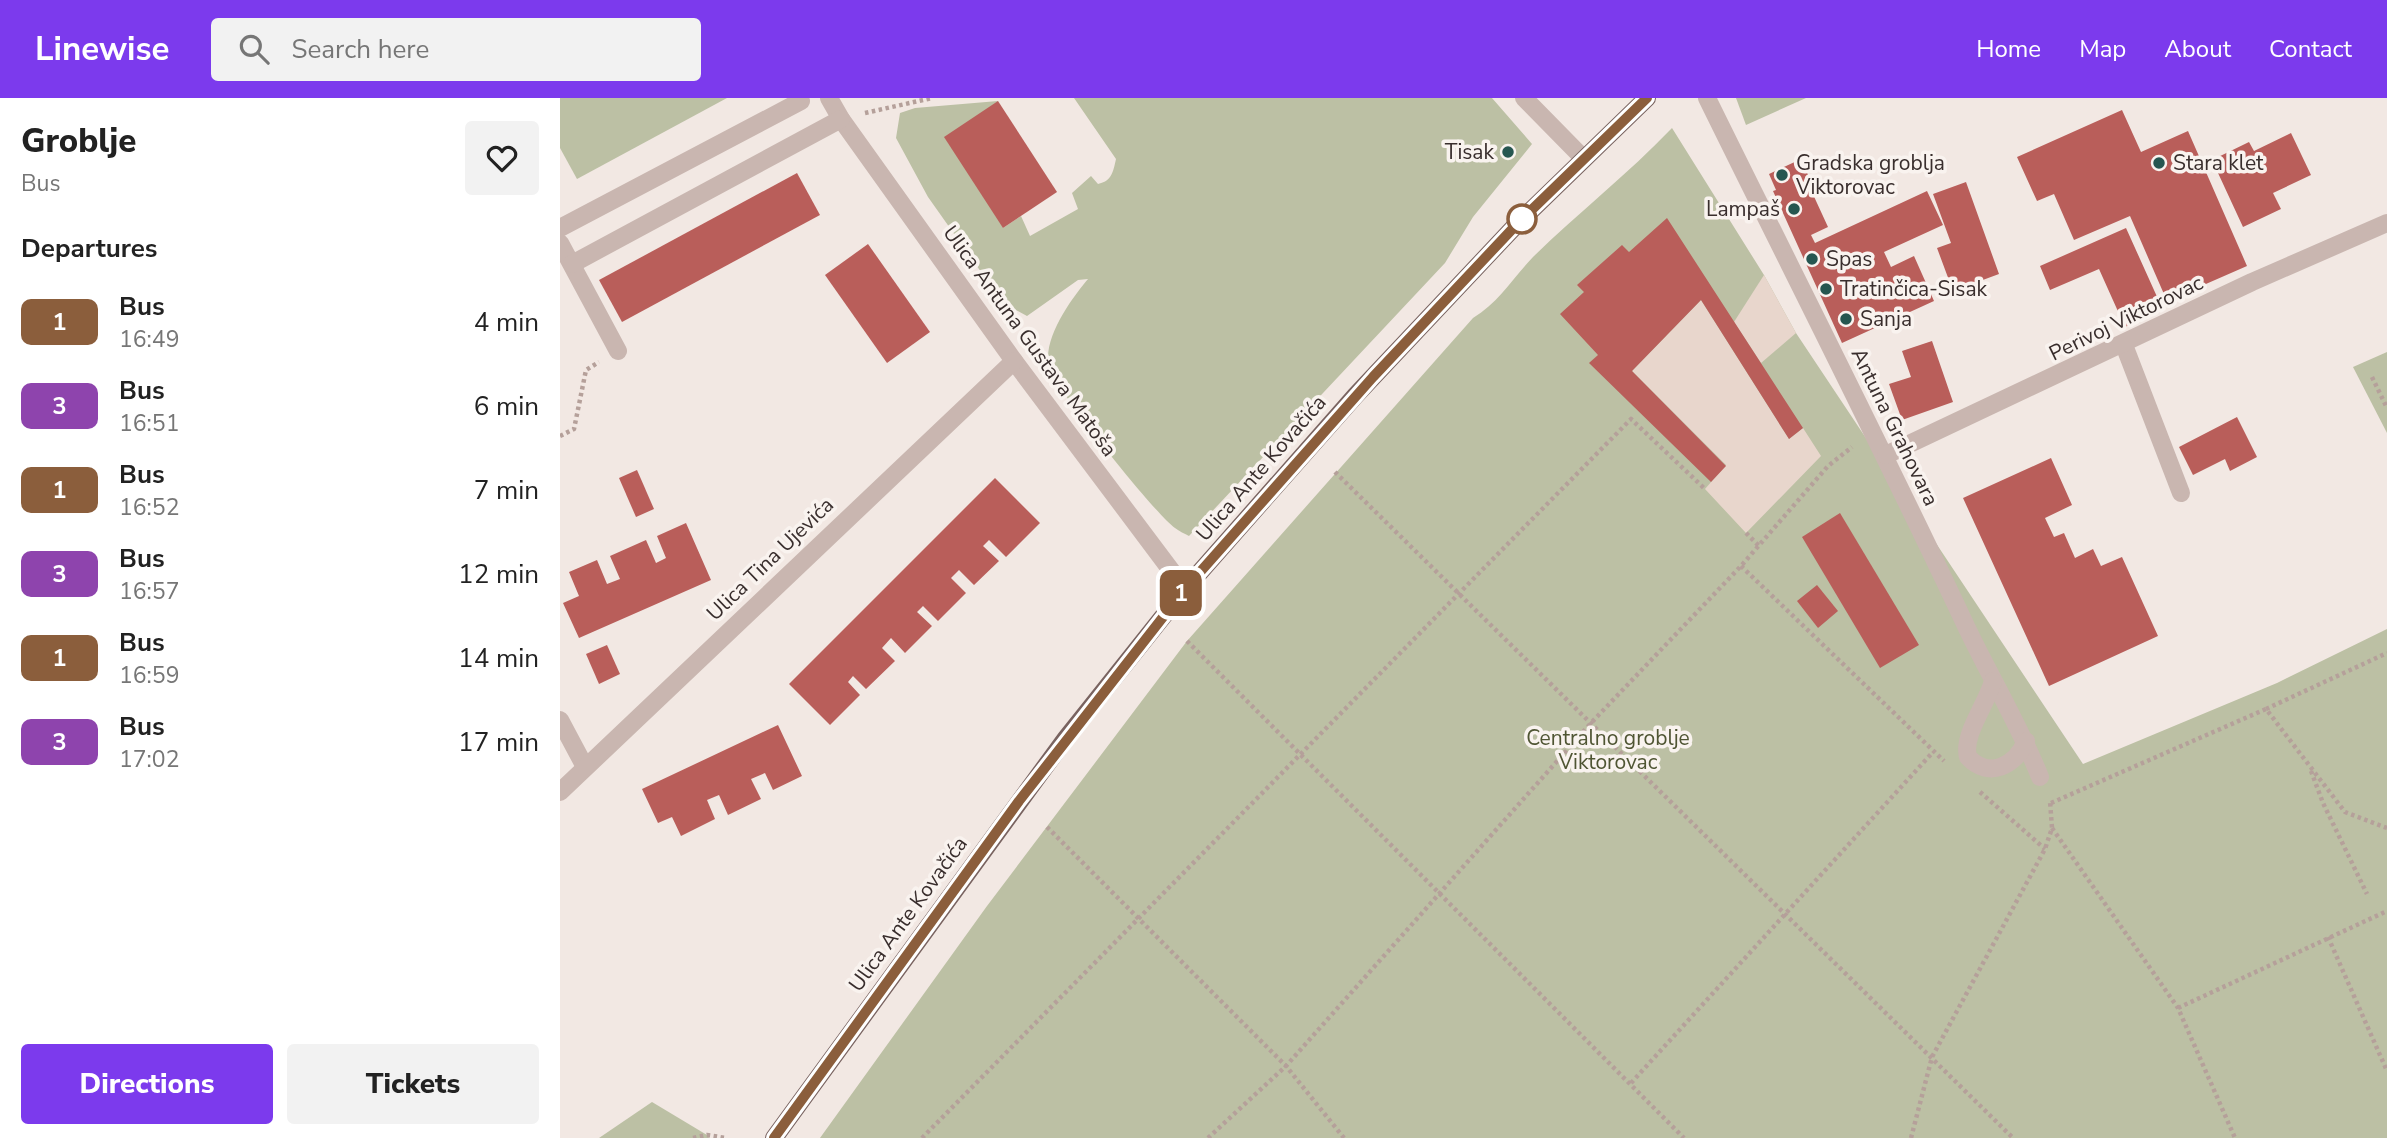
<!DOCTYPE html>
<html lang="en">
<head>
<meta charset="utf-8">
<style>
	:root { --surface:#fff; --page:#f2f2f2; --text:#222; --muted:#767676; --accent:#7c3aed }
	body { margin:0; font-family:"Nunito Sans",sans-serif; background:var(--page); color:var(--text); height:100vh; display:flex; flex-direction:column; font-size:26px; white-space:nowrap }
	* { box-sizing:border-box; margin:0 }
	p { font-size:23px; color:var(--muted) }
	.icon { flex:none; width:38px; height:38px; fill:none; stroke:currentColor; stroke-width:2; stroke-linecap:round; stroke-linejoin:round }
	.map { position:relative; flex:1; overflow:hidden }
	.side { display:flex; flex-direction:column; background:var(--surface); width:560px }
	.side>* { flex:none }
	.badge { padding:0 14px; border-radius:10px; font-size:24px; line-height:46px }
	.map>.badge { position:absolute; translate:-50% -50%; box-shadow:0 0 0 4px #fff }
	h2 { padding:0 21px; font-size:26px; line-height:63px }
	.round { display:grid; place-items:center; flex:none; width:74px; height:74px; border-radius:7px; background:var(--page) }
	.head { display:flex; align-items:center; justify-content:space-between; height:119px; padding:0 21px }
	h1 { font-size:33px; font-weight:800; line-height:52px }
	.action { display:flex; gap:14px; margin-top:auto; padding:14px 21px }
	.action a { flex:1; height:80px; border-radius:7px; background:var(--accent); color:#fff; font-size:28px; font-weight:800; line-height:80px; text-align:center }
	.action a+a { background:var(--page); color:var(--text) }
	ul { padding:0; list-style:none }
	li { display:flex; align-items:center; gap:21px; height:84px; padding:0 21px }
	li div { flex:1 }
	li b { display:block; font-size:26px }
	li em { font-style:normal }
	li .badge { min-width:77px; font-weight:700; text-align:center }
	header { display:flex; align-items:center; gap:42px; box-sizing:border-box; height:98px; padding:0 35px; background:var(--accent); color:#fff }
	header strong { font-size:33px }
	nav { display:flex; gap:38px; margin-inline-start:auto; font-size:24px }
	.search { width:490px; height:63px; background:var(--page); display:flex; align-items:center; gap:18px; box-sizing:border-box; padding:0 24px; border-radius:7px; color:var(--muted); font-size:26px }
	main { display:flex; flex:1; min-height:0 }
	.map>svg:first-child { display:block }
	.green { fill:#bcc0a4 }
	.plaza { fill:#e8d6cc }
	.building { fill:#b95e5a }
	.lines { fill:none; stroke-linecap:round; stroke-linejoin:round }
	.path { stroke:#b5a09a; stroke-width:4.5; stroke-dasharray:3.5 3.5; stroke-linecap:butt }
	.minor { stroke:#c9b6b0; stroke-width:18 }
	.major { stroke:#796360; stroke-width:18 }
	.line-casing { stroke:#fff; stroke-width:16 }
	.line { stroke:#8b5e3c; stroke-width:10 }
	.poi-dot { fill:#265650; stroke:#f9f3ef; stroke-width:2.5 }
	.stop-dot { fill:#fff; stroke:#8b5e3c; stroke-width:3.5 }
	.labels { text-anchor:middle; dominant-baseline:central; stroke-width:7; stroke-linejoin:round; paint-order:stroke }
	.poi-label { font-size:21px; fill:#392e2d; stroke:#f9f3ef; text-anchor:start }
	.street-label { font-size:21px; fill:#392e2d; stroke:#f9f3ef }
	.park-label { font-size:21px; fill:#4f5533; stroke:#f9f3ef }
</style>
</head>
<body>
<header>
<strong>Linewise</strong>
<div class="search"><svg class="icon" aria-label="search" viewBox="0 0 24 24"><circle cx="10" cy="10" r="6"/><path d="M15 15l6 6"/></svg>Search here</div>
<nav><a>Home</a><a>Map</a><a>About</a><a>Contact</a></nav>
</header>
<main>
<section class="side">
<div class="head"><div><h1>Groblje</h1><p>Bus</p></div><a class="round"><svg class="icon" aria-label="heart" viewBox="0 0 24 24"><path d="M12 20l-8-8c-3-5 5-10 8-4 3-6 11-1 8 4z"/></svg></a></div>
<h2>Departures</h2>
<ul>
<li><span class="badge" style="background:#8b5e3c;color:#fff">1</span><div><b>Bus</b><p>16:49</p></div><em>4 min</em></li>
<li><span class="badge" style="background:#8e44ad;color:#fff">3</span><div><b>Bus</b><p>16:51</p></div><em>6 min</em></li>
<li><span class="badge" style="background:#8b5e3c;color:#fff">1</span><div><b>Bus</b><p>16:52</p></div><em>7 min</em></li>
<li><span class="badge" style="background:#8e44ad;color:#fff">3</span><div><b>Bus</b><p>16:57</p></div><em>12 min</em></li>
<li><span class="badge" style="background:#8b5e3c;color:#fff">1</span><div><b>Bus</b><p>16:59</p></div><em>14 min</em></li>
<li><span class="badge" style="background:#8e44ad;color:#fff">3</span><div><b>Bus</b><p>17:02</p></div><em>17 min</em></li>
</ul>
<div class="action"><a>Directions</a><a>Tickets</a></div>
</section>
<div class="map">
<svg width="1827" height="1040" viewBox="0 0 1827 1040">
	<rect width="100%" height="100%" fill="#f2e8e3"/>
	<g class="green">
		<path d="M0,0h167l-150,81 -17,-31z"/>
		<path d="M514,0h418l40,46 -59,73 -28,46 -256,273c-4,-2 -10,-5 -14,-8 -20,-14 -118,-137 -125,-159 -10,-28 22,-71 38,-90l-10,1 -51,36 -24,-13 -75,-106 -32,-59 4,-25 15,-5 83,-7 5,127 18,-12 9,20 48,-27 -6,-16 19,-17 7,8c14,-3 15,-12 18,-25z"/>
		<path d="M1176,0h70l-60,27z"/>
		<path d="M1112,30l92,147 32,58 287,431 194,-81 110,-54v509h-1567l167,-232 200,-265 286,-323c26,-16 39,-39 60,-61 45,-44 95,-83 139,-129z"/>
		<path d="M1827,254v81l-34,-66z"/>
		<path d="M92,1004l55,33 2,3h-110z"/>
	</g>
	<g class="plaza">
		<path d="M1204,177l32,58 -35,30 -27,-41z"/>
		<path d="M1141,202l88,139 14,-11 18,28 -75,77 -41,-44 21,-24 -94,-94z"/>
	</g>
	<g class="building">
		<path d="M438,3l59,91 -54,36 -59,-91z"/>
		<path d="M1562,12l19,42 47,-21 59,135 -80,35 -37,-85 -56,24 -20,-46 -17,7 -20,-44z"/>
		<path d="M1731,35l20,42 -38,18 8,16 -38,18 -31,-67 37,-18 5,9z"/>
		<path d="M1241,61l7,16 -3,2 23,50 -17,8 4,8 112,-52 16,34 -59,27 7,15 23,-11 20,45 -92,42 -69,-152 3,-1 -7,-16z"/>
		<path d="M237,75l23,42 -198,107 -23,-42z"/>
		<path d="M1406,84l33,92 -46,17 -16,-43 14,-5 -18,-49z"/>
		<path d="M1107,120l136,210 -14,11 -88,-139 -69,71 94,95 -15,16 -122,-119 9,-8 -38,-41 24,-22 -7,-7 45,-40 7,7z"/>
		<path d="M1566,130l37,82 -38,17 -26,-58 -49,21 -10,-24z"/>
		<path d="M308,146l62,88 -43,31 -62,-88z"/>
		<path d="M1372,243l21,61 -51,18 -13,-36 22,-7 -9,-26z"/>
		<path d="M1677,319l20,40 -27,14 -5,-12 -32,16 -14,-28z"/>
		<path d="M1491,360l21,47 -27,13 9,19 10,-4 11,25 18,-9 8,17 21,-9 36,79 -109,50 -86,-188z"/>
		<path d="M77,372l17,39 -18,8 -17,-39z"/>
		<path d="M435,380l45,45 -34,34 -17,-17 -6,6 16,15 -25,24 -15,-15 -8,8 15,15 -28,28 -15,-15 -6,6 15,14 -27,27 -14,-15 -9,10 13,13 -29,28 -13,-13 -5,6 12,13 -30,30 -41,-41z"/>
		<path d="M1280,415l79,132 -39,23 -78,-131z"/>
		<path d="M126,425l25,57 -132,58 -16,-35 16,-7 -10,-24 28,-12 10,24 13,-5 -10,-23 36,-16 10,23 10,-5 -9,-22z"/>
		<path d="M1257,487l21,26 -20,17 -21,-27z"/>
		<path d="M47,547l13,29 -21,10 -13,-30z"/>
		<path d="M218,627l24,51 -29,14 -8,-17 -14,6 10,20 -33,16 -9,-20 -12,5 8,19 -34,17 -9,-19 -14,6 -16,-34z"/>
	</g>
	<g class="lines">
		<g class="path">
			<path d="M305,15l67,-15"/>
			<path d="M1812,279l15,31"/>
			<path d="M0,338l14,-7 12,-59 13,-8"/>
			<path d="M775,374l678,666"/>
			<path d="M1186,435l13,13"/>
			<path d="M1181,468l203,195"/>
			<path d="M627,543l497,497"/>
			<path d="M1706,611l121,-56"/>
			<path d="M1751,673l12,32 44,91"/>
			<path d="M1420,694l65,57"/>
			<path d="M1491,705l215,-94 79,103 42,16"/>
			<path d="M487,729l239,239 58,72"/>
			<path d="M1492,730l126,180 57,130"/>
			<path d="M1768,839l59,134"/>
			<path d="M1618,910l209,-97"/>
			<path d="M1071,985l302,-331"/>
			<path d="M133,1040l14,-3 19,3"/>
			<path d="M362,1040l709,-719 74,70"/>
			<path d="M648,1040l78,-72 305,-343 150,-157 87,-100 24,-19"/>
			<path d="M1351,1040l21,-81 113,-208 7,-21 -2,-27"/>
		</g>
		<g class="minor">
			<path d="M269,0l12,21 173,242 171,228"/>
			<path d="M964,0l59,60"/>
			<path d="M1147,0c86,175 175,349 258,526 24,51 54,100 75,153"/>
			<path d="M0,130l241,-127"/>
			<path d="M0,145l58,108"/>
			<path d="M12,166l269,-145"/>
			<path d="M1564,247l57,148"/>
			<path d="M1326,357l366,-173 135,-59"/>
			<path d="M1433,583c-6,23 -31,54 -25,76 21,23 48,8 58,-16"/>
			<path d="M0,622l25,47"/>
			<path d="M0,694l454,-431"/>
		</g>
		<path class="major" d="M214,1040l292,-400 119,-149 170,-193 163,-173 129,-125"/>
	</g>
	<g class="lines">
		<defs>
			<path id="line" d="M214,1040l245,-337 166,-212 188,-212 145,-154 129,-125"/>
		</defs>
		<use href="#line" class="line-casing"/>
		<use href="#line" class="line"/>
	</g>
	<g class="poi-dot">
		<circle cx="948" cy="54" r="7"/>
		<circle cx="1599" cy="65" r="7"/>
		<circle cx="1222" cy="77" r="7"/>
		<circle cx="1234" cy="111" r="7"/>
		<circle cx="1252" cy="161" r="7"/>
		<circle cx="1266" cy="191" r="7"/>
		<circle cx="1286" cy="221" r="7"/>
	</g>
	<circle class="stop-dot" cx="962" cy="121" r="14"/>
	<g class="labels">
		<g class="poi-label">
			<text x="934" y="54" text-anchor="end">Tisak</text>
			<text x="1236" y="65">Gradska groblja<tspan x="1236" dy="24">Viktorovac</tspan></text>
			<text x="1613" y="65">Stara klet</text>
			<text x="1220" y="111" text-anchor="end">Lampaš</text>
			<text x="1266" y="161">Spas</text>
			<text x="1280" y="191">Tratinčica-Sisak</text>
			<text x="1300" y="221">Sanja</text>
		</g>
		<g class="street-label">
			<text transform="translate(1566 220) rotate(-26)">Perivoj Viktorovac</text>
			<text transform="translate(470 243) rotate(54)">Ulica Antuna Gustava Matoša</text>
			<text transform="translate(1335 329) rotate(64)">Antuna Grahovara</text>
			<text transform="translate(701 370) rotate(-49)">Ulica Ante Kovačića</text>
			<text transform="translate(210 461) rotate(-44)">Ulica Tina Ujevića</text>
			<text transform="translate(348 816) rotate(-54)">Ulica Ante Kovačića</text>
		</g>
		<g class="park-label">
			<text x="1048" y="640">Centralno groblje<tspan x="1048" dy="24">Viktorovac</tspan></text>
		</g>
	</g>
</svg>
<b class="badge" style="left:621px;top:495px;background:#8b5e3c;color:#fff">1</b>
</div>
</main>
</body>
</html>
